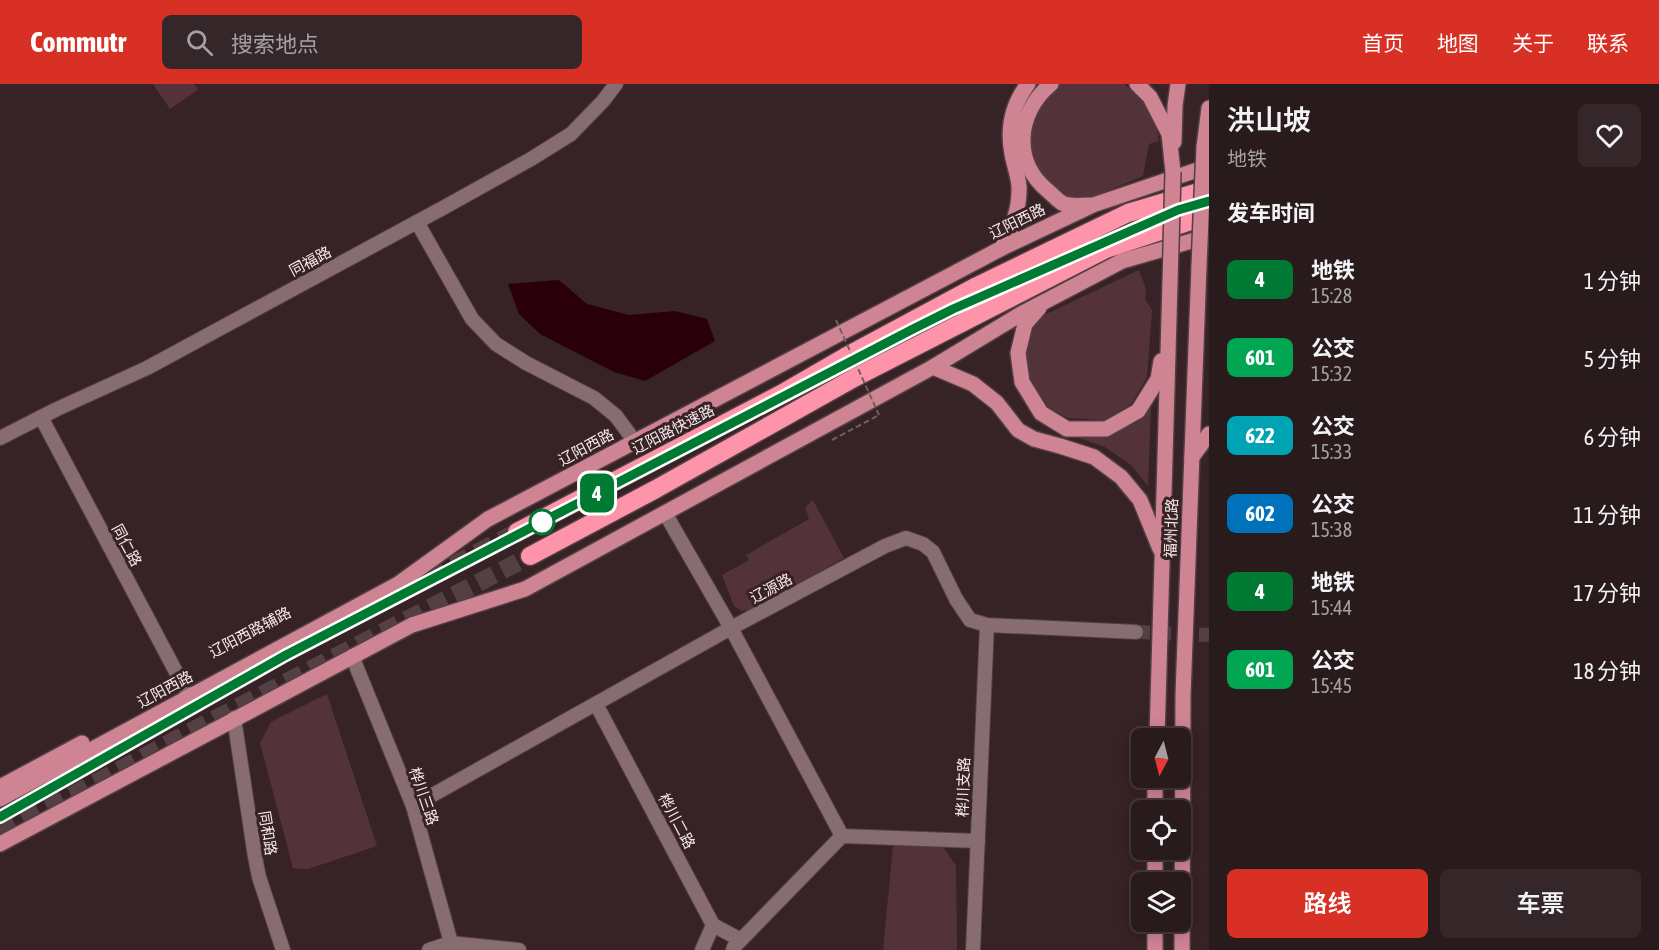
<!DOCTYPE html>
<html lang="zh">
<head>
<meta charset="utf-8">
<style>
	:root { --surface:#291a1c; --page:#352729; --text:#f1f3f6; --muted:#a5a1a3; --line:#45383b; --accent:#d93025 }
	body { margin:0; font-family:"Asap Condensed","Noto Sans SC",sans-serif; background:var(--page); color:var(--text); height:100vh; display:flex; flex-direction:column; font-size:22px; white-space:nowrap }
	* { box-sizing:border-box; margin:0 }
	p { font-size:20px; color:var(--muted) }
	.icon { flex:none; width:33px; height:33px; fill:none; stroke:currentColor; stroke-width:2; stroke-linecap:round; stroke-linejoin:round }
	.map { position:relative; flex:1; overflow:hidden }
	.sheet { display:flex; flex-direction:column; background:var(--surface); width:450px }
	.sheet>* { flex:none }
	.badge { padding:0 12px; border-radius:9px; font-size:21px; line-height:39px }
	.needle { width:39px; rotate:187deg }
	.buttons { position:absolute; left:1131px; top:644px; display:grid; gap:12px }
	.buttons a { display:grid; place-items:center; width:60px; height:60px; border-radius:9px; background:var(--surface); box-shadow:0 3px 15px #0003,0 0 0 2px var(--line); font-size:30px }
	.map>.badge { position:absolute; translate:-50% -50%; box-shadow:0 0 0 3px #fff }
	h2 { padding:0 18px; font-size:22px; line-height:54px }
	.round { display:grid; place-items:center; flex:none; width:63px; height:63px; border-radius:9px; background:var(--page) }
	.overview { display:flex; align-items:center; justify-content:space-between; height:102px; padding:0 18px }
	h1 { font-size:28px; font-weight:600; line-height:45px }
	.action { display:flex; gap:12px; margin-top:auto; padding:12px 18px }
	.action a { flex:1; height:69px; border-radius:9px; background:var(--accent); color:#fff; font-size:24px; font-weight:600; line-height:69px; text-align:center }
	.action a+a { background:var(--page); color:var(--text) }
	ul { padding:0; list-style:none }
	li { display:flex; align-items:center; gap:18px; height:78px; padding:0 18px }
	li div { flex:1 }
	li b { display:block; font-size:22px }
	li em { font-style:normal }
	li .badge { min-width:66px; font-weight:700; text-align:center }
	header { display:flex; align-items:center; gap:36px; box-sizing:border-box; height:84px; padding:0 30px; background:var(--accent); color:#fff }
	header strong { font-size:28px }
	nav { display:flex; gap:33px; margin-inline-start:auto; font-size:21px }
	.search { width:420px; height:54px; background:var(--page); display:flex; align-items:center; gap:15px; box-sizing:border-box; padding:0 21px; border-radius:9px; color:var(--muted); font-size:22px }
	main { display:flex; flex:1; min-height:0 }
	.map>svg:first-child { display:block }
	.green { fill:#533339 }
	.water { fill:#29000a }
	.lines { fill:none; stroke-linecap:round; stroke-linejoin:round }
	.minor-tunnel { stroke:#544043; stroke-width:14; stroke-dasharray:14 7; stroke-linecap:butt }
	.highway-tunnel { stroke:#544043; stroke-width:18; stroke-dasharray:18 9; stroke-linecap:butt }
	.minor-casing { stroke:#523f44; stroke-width:16 }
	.major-casing { stroke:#523f44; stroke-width:18 }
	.highway-casing { stroke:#523f44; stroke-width:21 }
	.path { stroke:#715e62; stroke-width:2; stroke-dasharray:6 3; stroke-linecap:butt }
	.minor { stroke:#876c70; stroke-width:14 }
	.major { stroke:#ce8492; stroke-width:15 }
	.highway { stroke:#fd94a9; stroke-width:18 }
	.major-bridge-casing { stroke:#523f44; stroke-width:18; stroke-linecap:butt }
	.path-bridge { stroke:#715e62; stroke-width:2; stroke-dasharray:6 3; stroke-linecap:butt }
	.major-bridge { stroke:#ce8492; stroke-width:15 }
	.line-casing { stroke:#fff; stroke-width:14 }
	.line { stroke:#007a33; stroke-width:9 }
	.stop-dot { fill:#fff; stroke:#007a33; stroke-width:3 }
	.labels { text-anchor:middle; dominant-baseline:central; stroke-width:6; stroke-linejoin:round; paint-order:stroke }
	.street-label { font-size:15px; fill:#f7e8ea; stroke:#372226 }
</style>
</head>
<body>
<header>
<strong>Commutr</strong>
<div class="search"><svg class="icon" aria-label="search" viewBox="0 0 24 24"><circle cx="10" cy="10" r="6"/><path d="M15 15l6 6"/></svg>搜索地点</div>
<nav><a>首页</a><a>地图</a><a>关于</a><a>联系</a></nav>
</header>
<main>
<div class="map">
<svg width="1209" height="866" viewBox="0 0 1209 866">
	<rect width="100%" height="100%" fill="#372226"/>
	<g class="green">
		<path d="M153,0h41l4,6 -28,19z"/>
		<path d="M1058,0h68v2l18,11 10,17 5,27 -10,3 -6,32 -57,24 -12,-1 -13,-4 -17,-14 -11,-19 -4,-20 8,-37z"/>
		<path d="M1139,186l7,19 -1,10 7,11 -5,67 -16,27 -27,16 -36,-2 -20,-11 -18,-26 -6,-27 6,-25 14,-14z"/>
		<path d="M1151,324l-3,78 -16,-20 -27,-19 -26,-9 31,-4 28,-12z"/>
		<path d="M813,416l31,58 -89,51 -14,2 -7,-5 -12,-31 27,-15 -3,-5 63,-36 -4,-12z"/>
		<path d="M327,610l50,152 -69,23 -15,-1 -33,-125 11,-21z"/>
		<path d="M942,761l14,21 1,84h-74l10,-104z"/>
	</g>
	<path class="water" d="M559,196l28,24 42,11 46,-4 32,8 8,22 -70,40 -31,-9 -74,-38 -21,-20 -11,-30z"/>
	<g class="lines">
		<path class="minor-tunnel" d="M1136,548l73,3"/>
		<g class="highway-tunnel">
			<path d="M285,569l232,-121"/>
			<path d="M0,750l194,-104 336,-174"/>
		</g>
		<defs>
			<g id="minor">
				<path d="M417,138l55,97 24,25 30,19 68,35 22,18 14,19 2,9"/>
				<path d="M41,333l143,270"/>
				<path d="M0,354l57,-29 90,-41 294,-159 90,-50 40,-25 32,-33 13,-17"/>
				<path d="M665,429l66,115 111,208"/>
				<path d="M352,572l61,150 40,144"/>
				<path d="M596,620l117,221 28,15"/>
				<path d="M234,634l21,139 4,20 24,73"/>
				<path d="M413,722l318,-178 154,-82 21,-8 17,6 10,8 23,47 14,21 17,5 149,7"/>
				<path d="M429,866l21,-7 69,7"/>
				<path d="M702,866l11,-25"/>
				<path d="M733,866l1,-3 108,-111 136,5"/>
				<path d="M973,866l14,-325"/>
			</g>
			<g id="major">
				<path d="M1051,0c-34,28 -39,77 -4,106 5,4 10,10 15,13 8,4 19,2 28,2"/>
				<path d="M1137,0l13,13 19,37 4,38"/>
				<path d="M1174,58l1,-36 3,-22"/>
				<path d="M1204,63l5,-39"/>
				<path d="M1002,164c10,-20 18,-39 17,-62 -1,-11 -5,-21 -7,-32 -5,-26 0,-49 16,-70"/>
				<path d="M1039,224l-14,16 -7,29 4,29 19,31 26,16h39l32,-18 20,-32 3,-18"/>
				<path d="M933,283l40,17 24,19 21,27 16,9 26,7 34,11 27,20 19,23 20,49"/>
				<path d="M1192,373l17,-23"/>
				<path d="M1157,654l13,-455"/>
				<path d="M0,703l82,-44"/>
				<path d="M0,715l398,-215 90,-65 514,-271 91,-43 116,-39"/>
				<path d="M1155,726v-33"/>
				<path d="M0,760l412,-219 113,-36 408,-222 88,-53 101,-53 87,-25"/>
				<path d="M1155,798v-33"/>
				<path d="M1155,866v-29"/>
				<path d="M1182,866l1,-255 16,-429"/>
			</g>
			<g id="highway">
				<path d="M517,448l264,-138 64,-37 132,-71 151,-73 81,-24"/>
				<path d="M530,472l126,-67 198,-111 252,-129 103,-34"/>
			</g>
		</defs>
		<use href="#minor" class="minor-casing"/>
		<use href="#major" class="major-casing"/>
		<use href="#highway" class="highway-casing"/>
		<path class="path" d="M832,356l47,-25"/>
		<use href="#minor" class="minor"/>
		<use href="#major" class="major"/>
		<use href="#highway" class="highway"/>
		<defs>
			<g id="major-bridge">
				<path d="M1199,182l5,-119"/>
				<path d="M1170,199l3,-111"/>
			</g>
		</defs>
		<use href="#major-bridge" class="major-bridge-casing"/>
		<path class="path-bridge" d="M836,236l43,95"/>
		<use href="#major-bridge" class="major-bridge"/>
	</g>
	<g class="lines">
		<defs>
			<path id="line" d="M0,733l286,-162 627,-326 40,-20 225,-99 31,-9"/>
		</defs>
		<use href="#line" class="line-casing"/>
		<use href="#line" class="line"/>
	</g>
	<circle class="stop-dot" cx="542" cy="438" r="12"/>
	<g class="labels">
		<g class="street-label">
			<text transform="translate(1017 137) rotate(-26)">辽阳西路</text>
			<text transform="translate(310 177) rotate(-28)">同福路</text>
			<text transform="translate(673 345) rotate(-27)">辽阳路快速路</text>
			<text transform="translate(586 363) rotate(-28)">辽阳西路</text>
			<text transform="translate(1171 444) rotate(-88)">福州北路</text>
			<text transform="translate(127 461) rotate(62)">同仁路</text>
			<text transform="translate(771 504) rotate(-28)">辽源路</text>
			<text transform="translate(250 548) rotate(-28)">辽阳西路辅路</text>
			<text transform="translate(165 605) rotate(-28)">辽阳西路</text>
			<text transform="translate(963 703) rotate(-88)">桦川支路</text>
			<text transform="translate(424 712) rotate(71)">桦川三路</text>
			<text transform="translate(677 737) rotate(62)">桦川二路</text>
			<text transform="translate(268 749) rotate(81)">同和路</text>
		</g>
	</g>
</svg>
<div class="buttons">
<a><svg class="needle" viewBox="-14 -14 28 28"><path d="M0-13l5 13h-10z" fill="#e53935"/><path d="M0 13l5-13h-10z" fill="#a5a1a3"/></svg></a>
<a><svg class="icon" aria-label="locate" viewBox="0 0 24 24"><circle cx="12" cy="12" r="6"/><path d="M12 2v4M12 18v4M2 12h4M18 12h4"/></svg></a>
<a><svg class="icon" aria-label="layers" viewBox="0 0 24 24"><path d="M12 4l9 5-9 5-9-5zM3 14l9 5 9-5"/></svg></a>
</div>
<b class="badge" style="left:597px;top:409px;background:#007a33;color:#fff">4</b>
</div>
<section class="sheet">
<div class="overview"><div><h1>洪山坡</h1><p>地铁</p></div><a class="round"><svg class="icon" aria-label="heart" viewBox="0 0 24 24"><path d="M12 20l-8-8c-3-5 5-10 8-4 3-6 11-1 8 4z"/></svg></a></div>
<h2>发车时间</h2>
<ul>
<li><span class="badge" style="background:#007a33;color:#fff">4</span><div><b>地铁</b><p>15:28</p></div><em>1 分钟</em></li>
<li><span class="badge" style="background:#00a651;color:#fff">601</span><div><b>公交</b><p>15:32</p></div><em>5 分钟</em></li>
<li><span class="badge" style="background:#00a3b4;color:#fff">622</span><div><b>公交</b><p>15:33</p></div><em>6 分钟</em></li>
<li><span class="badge" style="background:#0072bc;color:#fff">602</span><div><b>公交</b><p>15:38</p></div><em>11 分钟</em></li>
<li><span class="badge" style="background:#007a33;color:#fff">4</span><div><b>地铁</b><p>15:44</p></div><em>17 分钟</em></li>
<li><span class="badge" style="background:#00a651;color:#fff">601</span><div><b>公交</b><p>15:45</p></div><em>18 分钟</em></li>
</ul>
<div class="action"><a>路线</a><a>车票</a></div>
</section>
</main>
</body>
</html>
